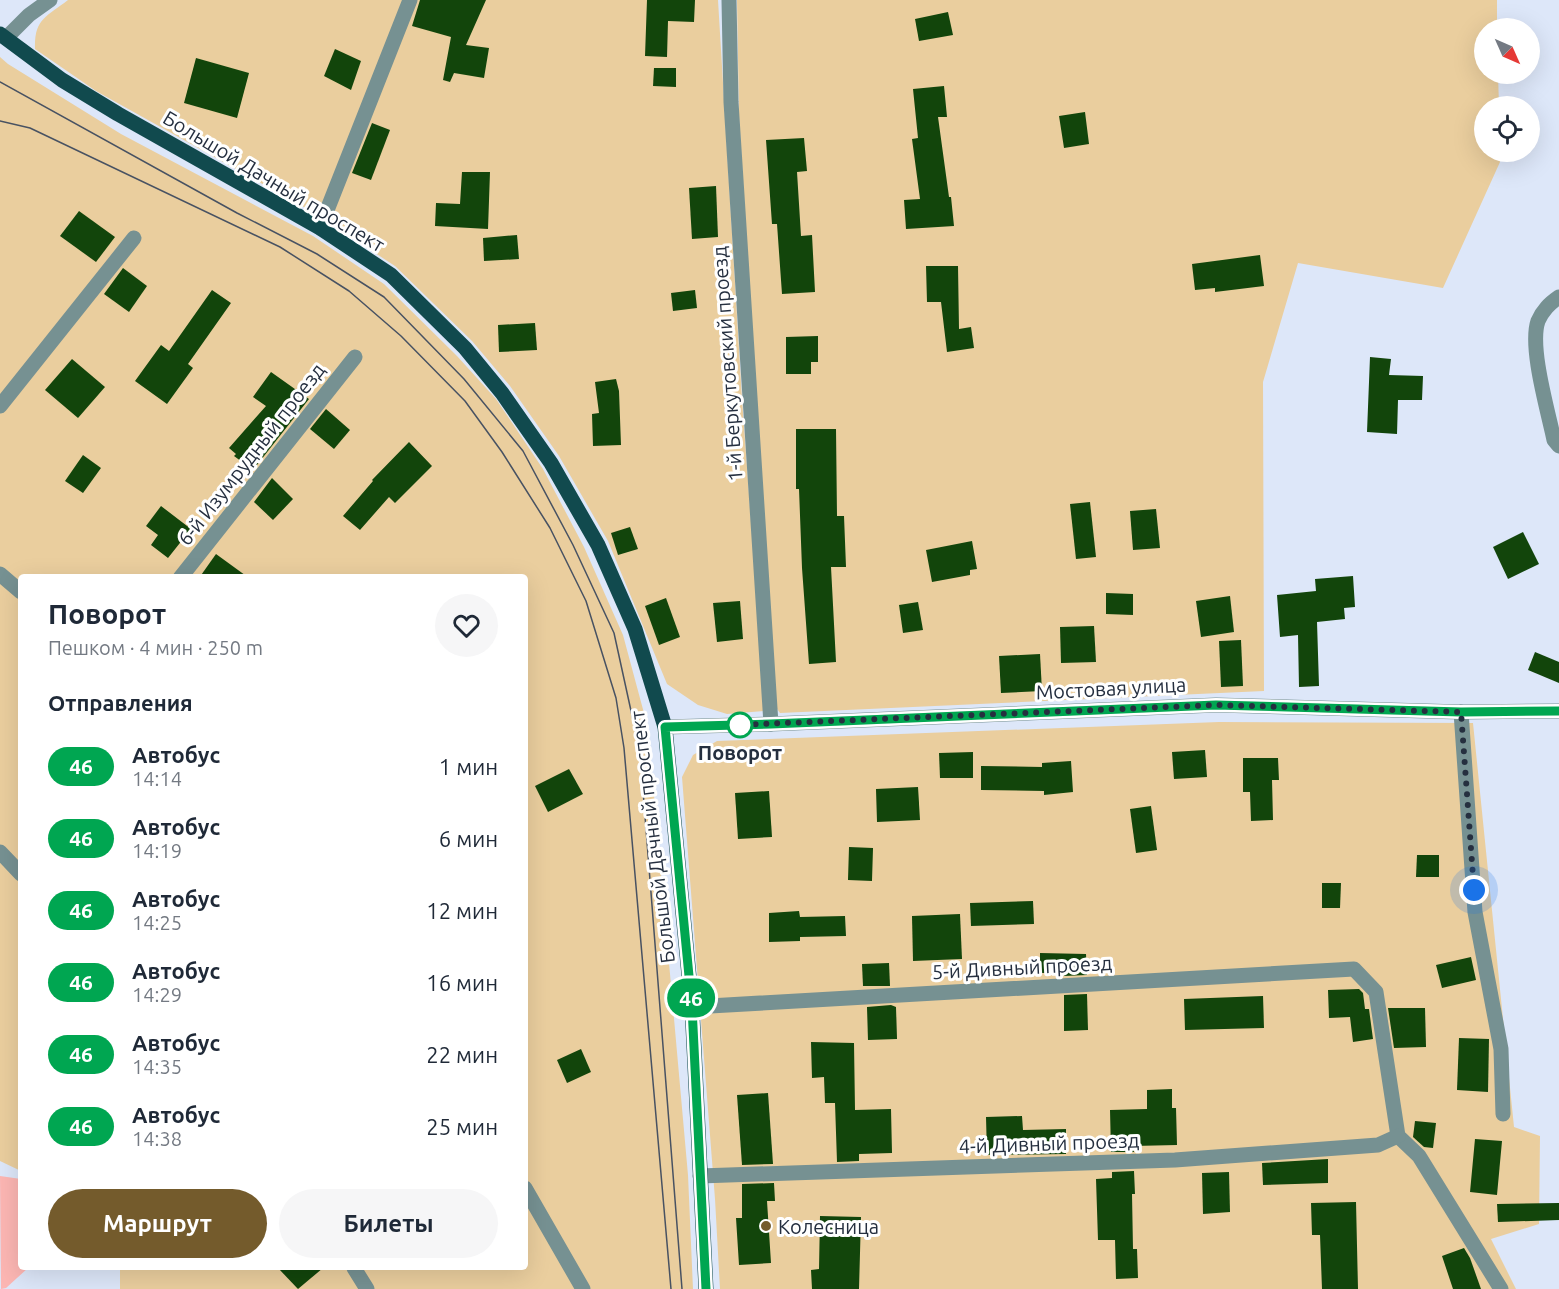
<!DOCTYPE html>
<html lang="ru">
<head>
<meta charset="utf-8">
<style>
	:root { --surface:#fff; --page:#f6f6f7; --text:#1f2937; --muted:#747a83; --accent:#745b2c }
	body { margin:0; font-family:Ubuntu,sans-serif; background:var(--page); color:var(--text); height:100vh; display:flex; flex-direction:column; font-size:22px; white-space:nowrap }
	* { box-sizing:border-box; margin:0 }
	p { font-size:20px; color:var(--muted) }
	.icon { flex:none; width:33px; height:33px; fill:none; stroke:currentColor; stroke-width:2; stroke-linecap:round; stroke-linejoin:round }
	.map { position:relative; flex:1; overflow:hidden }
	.drawer { position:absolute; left:18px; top:574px; width:510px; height:696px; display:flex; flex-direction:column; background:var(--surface); border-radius:6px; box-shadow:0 6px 24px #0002 }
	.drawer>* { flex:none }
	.badge { padding:0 12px; border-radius:20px; font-size:21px; line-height:39px }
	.needle { width:39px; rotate:135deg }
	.tools { position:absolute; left:1474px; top:18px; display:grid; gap:12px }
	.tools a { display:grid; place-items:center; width:66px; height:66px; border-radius:50%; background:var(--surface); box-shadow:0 6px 24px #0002; font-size:30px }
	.you { position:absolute; width:30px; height:30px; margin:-15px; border:4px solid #fff; border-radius:50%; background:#1a73e8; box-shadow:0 0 0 9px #1a73e833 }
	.map>.badge { position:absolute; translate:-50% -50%; box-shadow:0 0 0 3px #fff }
	h2 { padding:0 30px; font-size:22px; line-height:54px }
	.round { display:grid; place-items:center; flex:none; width:63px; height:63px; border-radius:32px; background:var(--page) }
	.summary { display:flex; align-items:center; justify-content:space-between; height:102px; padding:0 30px }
	h1 { font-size:28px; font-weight:700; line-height:45px }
	.primary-button { display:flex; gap:12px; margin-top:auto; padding:12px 30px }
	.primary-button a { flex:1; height:69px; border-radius:36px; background:var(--accent); color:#fff; font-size:24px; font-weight:700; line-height:69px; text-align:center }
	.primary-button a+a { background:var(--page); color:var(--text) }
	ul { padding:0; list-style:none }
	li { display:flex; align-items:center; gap:18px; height:72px; padding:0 30px }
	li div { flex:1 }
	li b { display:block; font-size:22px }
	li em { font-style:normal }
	li .badge { min-width:66px; font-weight:700; text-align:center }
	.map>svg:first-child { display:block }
	.green { fill:#eace9e }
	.water { fill:#fcb6b3 }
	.building { fill:#12450b }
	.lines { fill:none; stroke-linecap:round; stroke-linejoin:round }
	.minor { stroke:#769192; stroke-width:15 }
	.major { stroke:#114a4e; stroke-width:15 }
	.tram { stroke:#485262; stroke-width:1.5 }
	.line-casing { stroke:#fff; stroke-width:14 }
	.line { stroke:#00a651; stroke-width:9 }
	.walk { stroke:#252f3f; stroke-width:6; stroke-dasharray:0 10.8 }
	.stop-dot { fill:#fff; stroke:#00a651; stroke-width:3 }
	.poi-dot { fill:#745b2c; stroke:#fff; stroke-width:2 }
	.labels { text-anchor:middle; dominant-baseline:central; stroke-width:6; stroke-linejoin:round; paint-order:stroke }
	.street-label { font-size:20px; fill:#252f3f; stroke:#fff }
	.stop-label { font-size:20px; font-weight:bold; fill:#252f3f; stroke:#fff }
	.poi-label { font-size:20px; fill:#252f3f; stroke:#fff; text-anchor:start }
</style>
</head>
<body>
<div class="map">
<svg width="1559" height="1289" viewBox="0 0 1559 1289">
	<rect width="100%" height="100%" fill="#dde7f9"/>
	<g class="green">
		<path d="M68,0h338l-88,215 -222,-124 -61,-42c-1,-30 11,-32 33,-49z"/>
		<path d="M417,0h301l24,399 23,312 -38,3 -29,-9 -31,-21 -59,-143 -49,-85 -49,-70 -38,-45 -77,-75 -69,-45z"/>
		<path d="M737,0h760v28h-12v46h13l1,32h-14v46h15v10l-57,126 -145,-25 -35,119 1,309 -484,22 -5,-7 -36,-590z"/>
		<path d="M0,57l8,7 113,70 192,102 71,48 73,72 39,43 47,70 41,78 39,88 25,93 40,447 5,114h-573v-21h405v-690h-504v593l-21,-10z"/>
		<path d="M1219,722l254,1 41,404 26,9 -1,88 -48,15 25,50h-796l-5,-90 -33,-422 11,-22 24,-14z"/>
	</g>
	<path class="water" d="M0,1176l21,3v89h7l-22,20 -5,1z"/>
	<g class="building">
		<path d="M420,0h66l-20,45 23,3 -5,30 -30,-5 -4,9 -7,-2 8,-43 -39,-11z"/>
		<path d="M647,0h48l-1,22 -26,-1 -1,36 -22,-1z"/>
		<path d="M948,12l5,23 -34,6 -4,-22z"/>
		<path d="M335,49l26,12 -10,29 -27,-14z"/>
		<path d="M196,58l53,15 -12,45 -53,-15z"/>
		<path d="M654,68h22v19l-23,-1z"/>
		<path d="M944,86l3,31h-9l11,80h2l3,29 -48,3 -2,-29 16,-1 -8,-60 6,-1 -5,-49z"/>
		<path d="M1085,112l4,32 -25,4 -5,-32z"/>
		<path d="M372,123l18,7 -19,50 -19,-7z"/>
		<path d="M804,138l3,33 -10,1 4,64 11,-1 3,57 -33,2 -5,-70h-5l-6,-84z"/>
		<path d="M462,172h28l-2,57 -53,-3 1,-23 24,1z"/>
		<path d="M716,186l2,51 -26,2 -3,-51z"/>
		<path d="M79,211l36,26 -19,25 -36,-26z"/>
		<path d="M517,235l2,24 -35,2 -1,-23z"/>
		<path d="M1260,255l4,31 -49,6v-4l-20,2 -3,-26z"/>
		<path d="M926,266h32l1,63 12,-2 3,21 -27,4 -6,-50h-14z"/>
		<path d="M123,268l24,18 -18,26 -25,-18z"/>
		<path d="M212,290l19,13 -43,61 5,4 -26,36 -32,-23 26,-36 8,6z"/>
		<path d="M695,290l2,18 -24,3 -2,-18z"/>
		<path d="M535,323l2,27 -38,2 -1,-27z"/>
		<path d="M818,336v26h-7v12h-25v-37z"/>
		<path d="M1370,357l21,2 -2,16 34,1 -1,24h-24l-1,34 -30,-2z"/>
		<path d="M72,359l33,28 -27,31 -33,-28z"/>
		<path d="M271,372l38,27 -56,71 -19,-14 2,-2 -7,-6 37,-42 -13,-9z"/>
		<path d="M616,379l3,12 2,54 -28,1 -1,-32 7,-1 -4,-31z"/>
		<path d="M326,409l24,21 -16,19 -24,-20z"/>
		<path d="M796,429h40l1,87h7l2,51h-15l5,95 -27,2 -7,-96 -3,-79h-3z"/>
		<path d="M409,442l23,24 -37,37 -6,-6 -29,33 -17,-14 30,-35 -1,-1z"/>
		<path d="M83,455l18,13 -18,25 -18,-12z"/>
		<path d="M272,478l21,21 -20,21 -19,-18z"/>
		<path d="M1090,502l6,55 -20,2 -6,-55z"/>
		<path d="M161,506l30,23 -23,29 -17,-13 7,-10 -12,-9z"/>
		<path d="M1156,509l4,39 -27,2 -3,-39z"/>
		<path d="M630,527l8,22 -20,6 -7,-22z"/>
		<path d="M1523,532l16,32 -31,15 -15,-32z"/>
		<path d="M972,541l5,28 -7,1v5l-38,7 -6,-32z"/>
		<path d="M216,554l33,24h-50z"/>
		<path d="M1353,576l2,31 -11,1 1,11 -28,3 2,64 -20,1 -1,-52 -18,2 -3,-42 39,-4 -1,-12z"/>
		<path d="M1106,593l27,1v21l-27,-1z"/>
		<path d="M1230,596l4,36 -33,5 -5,-36z"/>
		<path d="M666,598l14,39 -21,8 -14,-39z"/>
		<path d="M740,601l3,38 -26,3 -4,-39z"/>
		<path d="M918,602l5,28 -20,3 -4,-28z"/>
		<path d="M1094,626l2,36 -35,1 -1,-36z"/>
		<path d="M1241,640l2,46 -22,1 -2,-46z"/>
		<path d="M1535,652l24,10v21l-31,-13z"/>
		<path d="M1040,654l2,37 -41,2 -2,-37z"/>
		<path d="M1205,750l2,27 -33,2 -2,-27z"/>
		<path d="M973,752v26h-33l-1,-25z"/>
		<path d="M1243,758h35l1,22h-7l1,40 -22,1 -1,-29h-7z"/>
		<path d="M1071,761l2,31 -29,3v-4l-63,-1v-24l61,1v-4z"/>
		<path d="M569,769l14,25 -35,18 -13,-26z"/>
		<path d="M918,787l2,33 -43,2 -1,-33z"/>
		<path d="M769,791l3,46 -34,2 -3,-46z"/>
		<path d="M1151,806l6,44 -21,3 -6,-44z"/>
		<path d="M849,847l24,1 -1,33 -24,-1z"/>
		<path d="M1417,855h22v22h-23z"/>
		<path d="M1322,883h19l-1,25h-18z"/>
		<path d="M1033,901l1,23 -63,2 -1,-23z"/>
		<path d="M799,911l1,6 45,-1 1,20 -46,1v4l-31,1v-29z"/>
		<path d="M960,914l2,45 -49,2 -1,-45z"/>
		<path d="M1040,953l46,1 1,21 -23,1v-3h-24z"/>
		<path d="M1471,957l5,23 -34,8 -6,-23z"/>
		<path d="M889,963l1,23h-27l-1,-22z"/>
		<path d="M1359,989l4,4 2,16h4l4,30 -20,3 -3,-25 -21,1 -1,-28z"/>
		<path d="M1087,994l1,36 -24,1v-36z"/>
		<path d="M1263,996l1,32 -79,2 -1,-31z"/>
		<path d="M891,1005l5,2 1,32 -29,1 -1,-33z"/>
		<path d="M1388,1008h37l1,39 -32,1z"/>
		<path d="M1459,1038l30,1 -1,53 -31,-2z"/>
		<path d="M811,1042l43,1 1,67 36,-1 1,44 -33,1v7l-22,1 -2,-59h-10l-1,-26 -12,1z"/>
		<path d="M581,1049l10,23 -24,11 -10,-23z"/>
		<path d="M1172,1089v19h4l1,37 -44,1 1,6h-23l-1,-42 37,-1v-19z"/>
		<path d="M768,1093l5,71 -31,1 -5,-70z"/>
		<path d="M1022,1116l1,14 43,-1v25l-79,1 -1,-38z"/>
		<path d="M1415,1121l21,2 -3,25 -9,-1 -11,-10z"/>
		<path d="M1475,1139l27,2 -5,54 -27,-3z"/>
		<path d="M1328,1159v24l-65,2 -1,-22z"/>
		<path d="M1134,1171l1,23h-3l1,55h4l1,29 -22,1 -1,-39h-17l-2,-61 16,-1v-6z"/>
		<path d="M1229,1172l1,40 -27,2 -1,-41z"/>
		<path d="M774,1183l1,18h-8l4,62 -32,2 -3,-47h6v-34z"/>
		<path d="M1356,1202l2,87h-36l-2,-54h-8l-1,-32z"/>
		<path d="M1559,1203v17l-61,2 -1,-18z"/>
		<path d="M820,1216l41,1 -2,72h-47l-1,-19 8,-1z"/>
		<path d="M1464,1248l6,10 11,31h-28l-11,-33z"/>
		<path d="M278,1268h45l-25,21z"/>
	</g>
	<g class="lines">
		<g class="minor">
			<path d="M729,0l2,102 40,622"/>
			<path d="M6,38l23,-23 21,-15"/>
			<path d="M320,228l90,-228"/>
			<path d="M1559,297c-10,7 -16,13 -21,24 -9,26 10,90 16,119l5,6"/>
			<path d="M0,406l134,-168"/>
			<path d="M0,574l21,18"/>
			<path d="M180,578l175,-221"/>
			<path d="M1461,712l14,200 26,137 2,65"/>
			<path d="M665,727l106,-3 445,-19 245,7 98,-1"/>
			<path d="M0,852l21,22"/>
			<path d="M692,1007l662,-38 22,23 22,144 21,20 82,133"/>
			<path d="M700,1176l475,-16 203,-15 20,-9"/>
			<path d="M525,1188l58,101"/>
			<path d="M354,1268l13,21"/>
		</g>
		<path class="major" d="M0,34l62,46 56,34 202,114 71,47 74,73 37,45 49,70 47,82 37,84 30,98 27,280 14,282"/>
		<g class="tram">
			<path d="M0,82l237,131 80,41 67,43 80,82 59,72 50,94 41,88 26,119 42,537"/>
			<path d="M0,121l30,7 250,119 69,44 52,45 64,65 37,51 48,76 36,73 30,97 8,50 47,541"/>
		</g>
	</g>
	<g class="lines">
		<defs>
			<path id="line" d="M706,1289l-14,-282 -27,-280 106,-3 445,-19 245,7 98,-1"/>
		</defs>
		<use href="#line" class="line-casing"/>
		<use href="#line" class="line"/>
		<path class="walk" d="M740,725h-3l479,-20 245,7 13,178"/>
	</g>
	<circle class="stop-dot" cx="740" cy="725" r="12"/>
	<circle class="poi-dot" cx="766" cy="1226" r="6"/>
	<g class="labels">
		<g class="street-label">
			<text transform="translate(274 181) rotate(31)">Большой Дачный проспект</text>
			<text transform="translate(727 364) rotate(-94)">1-й Беркутовский проезд</text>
			<text transform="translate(251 454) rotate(-52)">6-й Изумрудный проезд</text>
			<text transform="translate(1111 688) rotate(-3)">Мостовая улица</text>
			<text transform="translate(652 837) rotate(-97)">Большой Дачный проспект</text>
			<text transform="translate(1022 967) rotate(-3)">5-й Дивный проезд</text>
			<text transform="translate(1049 1143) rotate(-2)">4-й Дивный проезд</text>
		</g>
		<g class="stop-label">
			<text x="740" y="752">Поворот</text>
		</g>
		<g class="poi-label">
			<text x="778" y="1226">Колесница</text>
		</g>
	</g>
</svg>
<div class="tools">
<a><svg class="needle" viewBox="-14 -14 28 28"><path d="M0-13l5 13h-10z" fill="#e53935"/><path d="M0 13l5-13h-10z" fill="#747a83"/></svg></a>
<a><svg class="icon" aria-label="locate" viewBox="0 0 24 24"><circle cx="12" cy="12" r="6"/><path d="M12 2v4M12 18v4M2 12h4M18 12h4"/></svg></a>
</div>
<div class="you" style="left:1474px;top:890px"></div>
<b class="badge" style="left:691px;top:998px;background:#00a651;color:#fff">46</b>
<section class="drawer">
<div class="summary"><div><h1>Поворот</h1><p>Пешком · 4 мин · 250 m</p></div><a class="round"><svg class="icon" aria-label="heart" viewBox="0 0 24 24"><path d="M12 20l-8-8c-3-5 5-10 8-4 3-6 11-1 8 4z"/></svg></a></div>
<h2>Отправления</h2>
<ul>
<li><span class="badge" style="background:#00a651;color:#fff">46</span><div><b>Автобус</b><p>14:14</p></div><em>1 мин</em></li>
<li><span class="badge" style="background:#00a651;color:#fff">46</span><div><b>Автобус</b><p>14:19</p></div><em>6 мин</em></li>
<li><span class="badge" style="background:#00a651;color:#fff">46</span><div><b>Автобус</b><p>14:25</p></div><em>12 мин</em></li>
<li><span class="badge" style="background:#00a651;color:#fff">46</span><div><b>Автобус</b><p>14:29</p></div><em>16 мин</em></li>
<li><span class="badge" style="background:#00a651;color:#fff">46</span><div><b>Автобус</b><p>14:35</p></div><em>22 мин</em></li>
<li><span class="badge" style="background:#00a651;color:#fff">46</span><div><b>Автобус</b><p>14:38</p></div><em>25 мин</em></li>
</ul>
<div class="primary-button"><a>Маршрут</a><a>Билеты</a></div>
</section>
</div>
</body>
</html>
